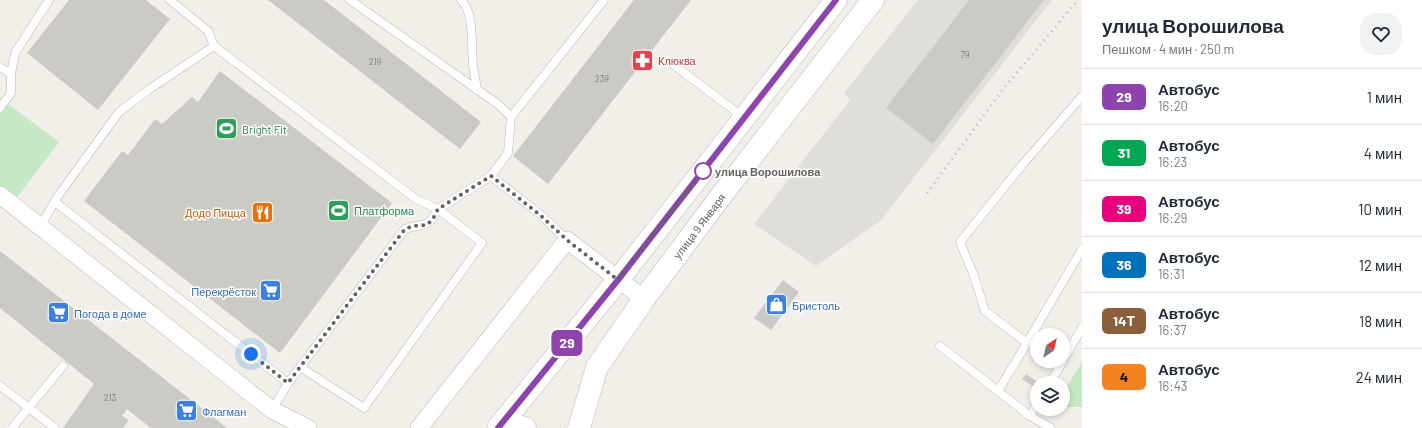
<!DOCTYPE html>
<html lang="ru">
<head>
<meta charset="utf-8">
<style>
	:root { --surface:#fff; --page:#f2f2f3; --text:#1f2937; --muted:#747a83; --line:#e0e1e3 }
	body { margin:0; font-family:Barlow,sans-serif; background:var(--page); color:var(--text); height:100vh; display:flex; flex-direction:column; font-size:15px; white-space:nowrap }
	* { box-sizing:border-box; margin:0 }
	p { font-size:13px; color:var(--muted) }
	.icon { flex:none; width:22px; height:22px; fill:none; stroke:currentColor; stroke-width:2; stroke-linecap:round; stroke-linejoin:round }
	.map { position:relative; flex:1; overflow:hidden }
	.panel { display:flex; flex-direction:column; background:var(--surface); width:340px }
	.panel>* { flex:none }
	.badge { padding:0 8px; border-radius:6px; font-size:14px; line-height:26px }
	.needle { width:26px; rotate:35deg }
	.tools { position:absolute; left:1030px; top:328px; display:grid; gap:8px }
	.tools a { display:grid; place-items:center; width:40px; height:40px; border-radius:50%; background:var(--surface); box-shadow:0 2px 6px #0003; font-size:20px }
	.you { position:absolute; width:20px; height:20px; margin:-10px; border:3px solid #fff; border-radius:50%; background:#1a73e8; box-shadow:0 0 0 6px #1a73e833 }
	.map>.badge { position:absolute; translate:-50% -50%; box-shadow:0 0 0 2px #fff }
	.round { display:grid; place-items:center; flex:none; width:42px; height:42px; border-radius:16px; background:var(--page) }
	.headline { display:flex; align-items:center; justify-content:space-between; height:68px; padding:0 20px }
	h1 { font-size:19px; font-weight:700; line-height:30px }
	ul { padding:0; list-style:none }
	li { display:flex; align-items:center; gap:12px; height:56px; padding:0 20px; border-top:1px solid var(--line) }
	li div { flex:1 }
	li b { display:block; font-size:15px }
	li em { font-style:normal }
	li .badge { min-width:44px; font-weight:700; text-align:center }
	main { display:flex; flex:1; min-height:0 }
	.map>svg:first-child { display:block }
	.industrial { fill:#e0deda }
	.green { fill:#c5e8c5 }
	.building { fill:#cccac5 }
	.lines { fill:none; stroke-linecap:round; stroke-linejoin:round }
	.lane-casing { stroke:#b5b8bc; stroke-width:9 }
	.street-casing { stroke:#b5b8bc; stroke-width:18 }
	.secondary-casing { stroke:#b6babf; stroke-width:23 }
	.lane { stroke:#fff; stroke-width:8 }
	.street { stroke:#fff; stroke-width:17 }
	.secondary { stroke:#fff; stroke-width:22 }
	.rail { stroke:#b6b7b8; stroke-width:3; stroke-dasharray:1 5; stroke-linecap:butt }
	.line-casing { stroke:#fff; stroke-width:9 }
	.line { stroke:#8e44ad; stroke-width:6 }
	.walk { stroke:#5f6368; stroke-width:4; stroke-dasharray:0 7.2 }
	.stop-dot { fill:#fff; stroke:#8e44ad; stroke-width:2 }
	.labels { text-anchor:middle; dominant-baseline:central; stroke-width:3; stroke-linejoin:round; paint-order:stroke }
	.number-label { font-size:9px; fill:#7a7d7f }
	.health-label { font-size:11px; fill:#be3a42; stroke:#fff; text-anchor:start }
	.leisure-label { font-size:11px; fill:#27864d; stroke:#fff; text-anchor:start }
	.stop-label { font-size:11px; font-weight:bold; fill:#5f6368; stroke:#fff; text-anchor:start }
	.food-label { font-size:11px; fill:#c56008; stroke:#fff; text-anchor:end }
	.street-label { font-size:11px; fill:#5f6368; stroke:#fff }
	.shop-label { font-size:11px; fill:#366cbe; stroke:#fff; text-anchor:start }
</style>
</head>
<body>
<main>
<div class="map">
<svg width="1082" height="428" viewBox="0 0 1082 428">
	<rect width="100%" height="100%" fill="#f1efe8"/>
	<path class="industrial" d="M918,0h134l-171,220 -65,46 -62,-42 96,-124 -6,-7z"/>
	<g class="green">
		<path d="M0,98l59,44 -47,62 -12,-9z"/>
		<path d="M1082,362v45h-19v-14z"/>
	</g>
	<g class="building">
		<path d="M69,0h77l24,19 -72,91 -71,-57z"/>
		<path d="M268,0h56l157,122 -21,27z"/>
		<path d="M634,0h57l-143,184 -35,-28z"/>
		<path d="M969,0h75l-111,144 -47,-36z"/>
		<path d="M220,71l172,132 -112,150 -196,-152 38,-50 6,4 27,-36 7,5 30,-27 6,5z"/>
		<path d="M0,251l227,177h-76l-24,-19 -5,7 7,4 -6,8h-60l31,-44 -94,-76z"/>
		<path d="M783,280l16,12 -28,38 -17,-12z"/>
		<path d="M1026,374l13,9h-2v6l-15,-10z"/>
	</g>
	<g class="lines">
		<defs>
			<g id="lane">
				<path d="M170,0l38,31 6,15 202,153 22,10 53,-33 50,39 26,25"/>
				<path d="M350,0l149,105 12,12 -3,36 -17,23"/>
				<path d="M461,0c14,12 10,48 12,65 1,9 3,17 4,25"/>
				<path d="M670,62l73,55"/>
				<path d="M0,67l11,7"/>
				<path d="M1082,96l-59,68 -63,78 14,34 11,35 42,32 55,-94"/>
				<path d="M0,108l11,-15v-19l4,-21 34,-53"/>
				<path d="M511,117l93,-117"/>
				<path d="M55,202l233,181"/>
				<path d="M40,227l18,-31 61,-84 29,-22 66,-44"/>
				<path d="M940,346l90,70"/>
				<path d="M1063,360l19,-32"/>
				<path d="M1050,383l13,-22"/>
				<path d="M0,386l55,42"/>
				<path d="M998,391l29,-48"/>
				<path d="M1037,404l-7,12 21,12"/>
				<path d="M272,410l16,-27 117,-154c20,-7 22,1 33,-20l44,34 -118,165 -64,-41"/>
				<path d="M12,428l51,-62"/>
			</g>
			<g id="street">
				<path d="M0,195l272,215 36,18"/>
				<path d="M419,428l148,-188 77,59"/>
			</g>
			<g id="secondary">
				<path d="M498,428l120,-148 218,-280"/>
				<path d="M511,428l6,-2 8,2"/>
				<path d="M579,428l18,-61 47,-68 80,-107 149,-192"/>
			</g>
		</defs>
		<use href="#lane" class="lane-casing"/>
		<use href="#street" class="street-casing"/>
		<use href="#secondary" class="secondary-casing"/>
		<use href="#lane" class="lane"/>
		<use href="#street" class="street"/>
		<use href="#secondary" class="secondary"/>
		<path class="rail" d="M927,193l77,-105 74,-88"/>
	</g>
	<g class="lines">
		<defs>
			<path id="line" d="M498,428l120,-148 218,-280"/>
		</defs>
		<use href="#line" class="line-casing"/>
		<use href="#line" class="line"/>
		<path class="walk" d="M251,354l37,29 117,-154 9,-3 13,-1 6,-6 5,-10 53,-33 49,39 27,25 51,40 85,-109"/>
	</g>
	<defs>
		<symbol id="pharmacy-square" viewBox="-11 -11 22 22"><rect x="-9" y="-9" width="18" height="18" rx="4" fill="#e0444e" stroke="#fff"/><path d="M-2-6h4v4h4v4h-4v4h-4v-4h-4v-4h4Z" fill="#fff"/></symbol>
		<symbol id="stadium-square" viewBox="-11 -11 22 22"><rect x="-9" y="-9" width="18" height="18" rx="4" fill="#2e9e5b" stroke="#fff"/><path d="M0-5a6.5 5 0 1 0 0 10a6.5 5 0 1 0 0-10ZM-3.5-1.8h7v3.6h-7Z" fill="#fff"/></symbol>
		<symbol id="restaurant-square" viewBox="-11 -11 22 22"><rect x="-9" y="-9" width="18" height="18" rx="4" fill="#e8710a" stroke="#fff"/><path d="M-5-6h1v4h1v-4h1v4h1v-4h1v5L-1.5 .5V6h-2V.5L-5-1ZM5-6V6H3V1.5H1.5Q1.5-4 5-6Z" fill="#fff"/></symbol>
		<symbol id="supermarket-square" viewBox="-11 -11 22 22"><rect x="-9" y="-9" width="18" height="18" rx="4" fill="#3f7fe0" stroke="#fff"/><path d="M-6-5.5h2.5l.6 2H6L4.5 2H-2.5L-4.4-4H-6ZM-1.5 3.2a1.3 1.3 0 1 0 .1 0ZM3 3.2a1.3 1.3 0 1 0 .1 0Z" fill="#fff"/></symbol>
		<symbol id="shop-square" viewBox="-11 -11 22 22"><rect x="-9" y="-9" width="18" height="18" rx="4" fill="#3f7fe0" stroke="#fff"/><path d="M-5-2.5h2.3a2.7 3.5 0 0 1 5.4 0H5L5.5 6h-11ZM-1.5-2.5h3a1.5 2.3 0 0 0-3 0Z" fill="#fff"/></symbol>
	</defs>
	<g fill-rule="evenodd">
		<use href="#pharmacy-square" x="630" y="48" width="25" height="25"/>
		<use href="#stadium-square" x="214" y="116" width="25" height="25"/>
		<use href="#stadium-square" x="326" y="198" width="25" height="25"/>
		<use href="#restaurant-square" x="250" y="200" width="25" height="25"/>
		<use href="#supermarket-square" x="258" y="278" width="25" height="25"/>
		<use href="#shop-square" x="764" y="292" width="25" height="25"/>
		<use href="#supermarket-square" x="46" y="300" width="25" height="25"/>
		<use href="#supermarket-square" x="174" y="398" width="25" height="25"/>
	</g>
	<circle class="stop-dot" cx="703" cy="171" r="8"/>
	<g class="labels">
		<g class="number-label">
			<text x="965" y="54">79</text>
			<text x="375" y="61">219</text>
			<text x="602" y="78">239</text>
			<text x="110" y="397">213</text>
		</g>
		<g class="health-label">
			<text x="658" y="60">Клюква</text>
		</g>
		<g class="leisure-label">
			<text x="242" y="129">Bright Fit</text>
			<text x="354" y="210">Платформа</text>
		</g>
		<g class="stop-label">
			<text x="715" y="171">улица Ворошилова</text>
		</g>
		<g class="food-label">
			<text x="246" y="212">Додо Пицца</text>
		</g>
		<g class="street-label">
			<text transform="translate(699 226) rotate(-53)">улица 9 Января</text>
		</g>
		<g class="shop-label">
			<text x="256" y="291" text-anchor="end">Перекрёсток</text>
			<text x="792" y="305">Бристоль</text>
			<text x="74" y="313">Погода в доме</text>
			<text x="202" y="411">Флагман</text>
		</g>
	</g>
</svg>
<div class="tools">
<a><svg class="needle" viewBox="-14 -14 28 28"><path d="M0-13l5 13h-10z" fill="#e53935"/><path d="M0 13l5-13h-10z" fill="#747a83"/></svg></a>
<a><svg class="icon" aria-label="layers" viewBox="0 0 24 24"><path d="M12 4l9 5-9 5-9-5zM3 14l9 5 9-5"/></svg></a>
</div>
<div class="you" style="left:251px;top:354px"></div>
<b class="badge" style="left:567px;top:343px;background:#8e44ad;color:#fff">29</b>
</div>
<section class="panel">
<div class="headline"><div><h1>улица Ворошилова</h1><p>Пешком · 4 мин · 250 m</p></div><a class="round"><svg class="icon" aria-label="heart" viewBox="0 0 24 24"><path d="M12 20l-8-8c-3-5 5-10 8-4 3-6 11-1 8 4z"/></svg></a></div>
<ul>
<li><span class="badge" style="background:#8e44ad;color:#fff">29</span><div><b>Автобус</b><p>16:20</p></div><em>1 мин</em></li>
<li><span class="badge" style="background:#00a651;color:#fff">31</span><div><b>Автобус</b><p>16:23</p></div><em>4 мин</em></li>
<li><span class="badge" style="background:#e6007e;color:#fff">39</span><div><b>Автобус</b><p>16:29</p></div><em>10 мин</em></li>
<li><span class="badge" style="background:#0072bc;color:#fff">36</span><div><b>Автобус</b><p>16:31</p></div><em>12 мин</em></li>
<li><span class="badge" style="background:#8b5e3c;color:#fff">14Т</span><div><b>Автобус</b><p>16:37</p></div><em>18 мин</em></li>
<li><span class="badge" style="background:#f58220;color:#111">4</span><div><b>Автобус</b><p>16:43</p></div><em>24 мин</em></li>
</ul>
</section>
</main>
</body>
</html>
